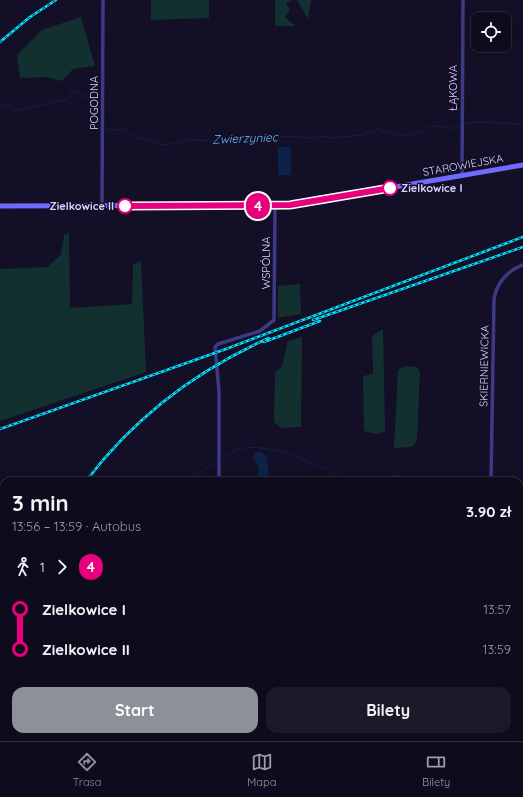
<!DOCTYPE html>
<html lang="pl">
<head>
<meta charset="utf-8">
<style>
	:root { --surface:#0e0b1c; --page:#1c1929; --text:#f1f3f6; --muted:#9b9ba3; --line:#2e2b3b; --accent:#8c9099 }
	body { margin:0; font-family:Quicksand,sans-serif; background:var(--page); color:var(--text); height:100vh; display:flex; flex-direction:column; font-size:15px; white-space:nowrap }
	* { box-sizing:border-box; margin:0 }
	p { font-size:13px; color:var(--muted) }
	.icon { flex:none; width:22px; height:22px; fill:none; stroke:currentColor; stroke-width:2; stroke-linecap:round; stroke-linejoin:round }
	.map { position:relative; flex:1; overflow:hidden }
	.details { position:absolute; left:0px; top:477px; width:523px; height:264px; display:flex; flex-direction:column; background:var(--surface); border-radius:12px 12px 0 0; box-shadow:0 2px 10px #0003,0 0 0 1px var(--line) }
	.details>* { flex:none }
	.badge { padding:0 8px; border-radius:13px; font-size:14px; line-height:26px }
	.controls { position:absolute; left:471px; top:12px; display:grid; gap:8px }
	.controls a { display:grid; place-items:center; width:40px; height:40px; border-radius:8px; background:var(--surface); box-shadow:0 2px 10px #0003,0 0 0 1px var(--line); font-size:20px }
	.map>.badge { position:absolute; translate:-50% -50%; box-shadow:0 0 0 2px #fff }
	.legs { display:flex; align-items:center; gap:6px; height:44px; padding:0 12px; font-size:13px }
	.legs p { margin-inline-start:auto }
	.head { display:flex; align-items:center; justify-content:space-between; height:68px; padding:0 12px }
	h1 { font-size:22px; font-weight:700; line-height:30px }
	.action { display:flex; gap:8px; margin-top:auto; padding:8px 12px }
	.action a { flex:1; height:46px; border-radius:12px; background:var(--accent); color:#fff; font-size:16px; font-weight:700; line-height:46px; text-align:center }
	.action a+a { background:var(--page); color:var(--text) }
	ul { padding:0 12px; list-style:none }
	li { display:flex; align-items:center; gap:14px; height:40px; font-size:15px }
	li i { display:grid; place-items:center; width:6px; height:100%; margin:0 5px; background:currentColor }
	li i::after { content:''; width:10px; height:10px; margin:-5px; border:3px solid; border-radius:50%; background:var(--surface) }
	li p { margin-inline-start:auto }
	li:first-child i { background:linear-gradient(#0000 50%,currentColor 0) }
	li:last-child i { background:linear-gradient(currentColor 50%,#0000 0) }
	.dock { display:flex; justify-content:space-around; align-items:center; height:56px; border-top:1px solid var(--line); background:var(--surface); font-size:11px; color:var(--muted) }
	.dock a { display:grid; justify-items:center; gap:2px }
	.dock .selected { color:var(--accent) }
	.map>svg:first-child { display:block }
	.green { fill:#12302f }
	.water { fill:#0c2248 }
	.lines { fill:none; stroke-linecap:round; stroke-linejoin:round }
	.stream { stroke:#0c2248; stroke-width:1 }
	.street { stroke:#3d3a85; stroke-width:3.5 }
	.secondary { stroke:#6f6bff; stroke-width:5 }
	.primary { stroke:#c25bff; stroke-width:5.5 }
	.rail-casing { stroke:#00e5ff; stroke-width:2.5 }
	.rail { stroke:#130f26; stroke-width:1; stroke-dasharray:3; stroke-linecap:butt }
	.line-1-casing { stroke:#fff; stroke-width:9 }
	.line-1 { stroke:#e6007e; stroke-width:6 }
	.stop-1-dot { fill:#fff; stroke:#e6007e; stroke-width:2 }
	.labels { text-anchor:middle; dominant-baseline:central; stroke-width:3; stroke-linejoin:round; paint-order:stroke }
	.street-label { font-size:11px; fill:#d9d4ff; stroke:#130f26 }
	.stop-label { font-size:11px; font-weight:bold; fill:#d9d4ff; stroke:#130f26; text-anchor:start }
	.water-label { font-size:12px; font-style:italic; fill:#62b6ff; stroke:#130f26 }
</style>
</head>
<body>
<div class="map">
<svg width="523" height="741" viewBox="0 0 523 741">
	<rect width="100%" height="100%" fill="#130f26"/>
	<g class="green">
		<path d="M151,0h58v18l-58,2z"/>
		<path d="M275,0h17l-6,3 4,7 -5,7 10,9h-20z"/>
		<path d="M297,0h14l-3,19z"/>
		<path d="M81,17l14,49 -22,3 -11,12 -15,-4 -27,1 -3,-23 25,-25z"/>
		<path d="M69,233l1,75 62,-4 1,-40 8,-3 5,111 -146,49v-152l47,-2 14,-12 3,-20z"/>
		<path d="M300,284l1,30 -23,4v-32z"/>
		<path d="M383,329l2,102 -8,3 -13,-3 -1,-55 10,-2 -1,-38z"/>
		<path d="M302,337l-1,90 -20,1 -7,-6 1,-49 7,-7 6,-25z"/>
		<path d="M405,366l12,1 3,5 -3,69 -5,6 -18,1 4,-78z"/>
		<path d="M394,475l18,2v4h-21z"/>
		<rect x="79" y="737" width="28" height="4"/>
	</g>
	<g class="water">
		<rect x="278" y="147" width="13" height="28"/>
		<path d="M259,451l8,5 2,25h-10l-1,-15c-3,-5 -6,-7 -3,-13z"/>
	</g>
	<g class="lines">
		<g class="stream">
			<path d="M0,106c6,-2 10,-1 14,4h4l51,-11 1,-6 3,-2 15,7 9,10 -1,14 4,8"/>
			<path d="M464,124l9,-2 50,2"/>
			<path d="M103,129l21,1 11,7 29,8 15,-2 10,-3 33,1 21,-3 16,2 20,-4 36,2 7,-2 10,2 31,-3 15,-6c13,6 24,8 39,4 6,-2 11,-7 17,-7 10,0 18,5 27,0"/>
			<path d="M222,459c5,-3 11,-8 16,-10 36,-8 79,17 111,32"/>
			<path d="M188,481l29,-19"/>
			<path d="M519,536h4"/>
			<path d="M0,559l4,-2"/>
		</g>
		<g class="street">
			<path d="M462,176l1,-176"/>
			<path d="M102,206l1,-206"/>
			<path d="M219,481v-90l-4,-44 3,-3 42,-13 14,-11 1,-114"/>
			<path d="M491,481l3,-182c3,-17 13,-28 29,-34"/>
			<path d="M218,741v-4"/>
		</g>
		<path class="secondary" d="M0,206l290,-1 233,-40"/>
		<g class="primary">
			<path d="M519,726l4,-1"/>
			<path d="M460,741l15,-4"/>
		</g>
		<defs>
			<g id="rail">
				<path d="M0,42l30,-25 26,-17"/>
				<path d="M313,320l210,-73"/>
				<path d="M264,342l56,-21"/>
				<path d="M0,429l226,-80 297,-112"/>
				<path d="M86,481c48,-63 111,-111 183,-143"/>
				<path d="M0,683l4,-20"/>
			</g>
		</defs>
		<use href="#rail" class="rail-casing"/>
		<use href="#rail" class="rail"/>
	</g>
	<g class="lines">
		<defs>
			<path id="line-1" d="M125,206l165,-1 100,-17"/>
		</defs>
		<use href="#line-1" class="line-1-casing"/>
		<use href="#line-1" class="line-1"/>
	</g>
	<g class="stop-1-dot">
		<circle cx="390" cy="188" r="7"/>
		<circle cx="125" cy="206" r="7"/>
	</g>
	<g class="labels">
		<g class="street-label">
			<text transform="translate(453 88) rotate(-90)">ŁĄKOWA</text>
			<text transform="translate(94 103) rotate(-90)">POGODNA</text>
			<text transform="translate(463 165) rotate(-10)">STAROWIEJSKA</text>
			<text transform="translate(266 263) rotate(-90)">WSPÓLNA</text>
			<text transform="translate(484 366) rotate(-89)">SKIERNIEWICKA</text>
		</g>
		<g class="stop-label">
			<text x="401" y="188">Zielkowice I</text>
			<text x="114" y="206" text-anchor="end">Zielkowice II</text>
		</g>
		<g class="water-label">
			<text transform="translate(245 138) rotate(-2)">Zwierzyniec</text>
		</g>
	</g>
</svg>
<div class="controls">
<a><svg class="icon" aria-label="locate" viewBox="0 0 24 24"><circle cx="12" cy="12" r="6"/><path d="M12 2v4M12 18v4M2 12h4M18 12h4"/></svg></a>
</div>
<b class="badge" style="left:258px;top:206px;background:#e6007e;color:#fff">4</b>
<section class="details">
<div class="head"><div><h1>3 min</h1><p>13:56 – 13:59 · Autobus</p></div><b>3.90 zł</b></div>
<div class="legs"><svg class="icon" aria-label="walk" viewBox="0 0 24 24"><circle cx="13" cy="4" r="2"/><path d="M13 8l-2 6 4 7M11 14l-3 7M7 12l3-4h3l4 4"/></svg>1<svg class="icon" aria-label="forward" viewBox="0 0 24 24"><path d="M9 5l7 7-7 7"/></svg><b class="badge" style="background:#e6007e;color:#fff">4</b></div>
<ul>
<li><i style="color:#e6007e"></i><b>Zielkowice I</b><p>13:57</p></li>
<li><i style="color:#e6007e"></i><b>Zielkowice II</b><p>13:59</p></li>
</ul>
<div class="action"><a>Start</a><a>Bilety</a></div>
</section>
</div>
<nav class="dock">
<a class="selected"><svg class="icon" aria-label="directions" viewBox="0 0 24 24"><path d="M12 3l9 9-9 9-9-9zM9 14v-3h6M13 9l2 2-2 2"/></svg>Trasa</a>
<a><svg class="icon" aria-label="map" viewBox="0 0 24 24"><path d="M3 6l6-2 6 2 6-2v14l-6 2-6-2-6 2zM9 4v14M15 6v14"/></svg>Mapa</a>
<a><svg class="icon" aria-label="tickets" viewBox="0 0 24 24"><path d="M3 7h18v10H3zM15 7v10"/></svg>Bilety</a>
</nav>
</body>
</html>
